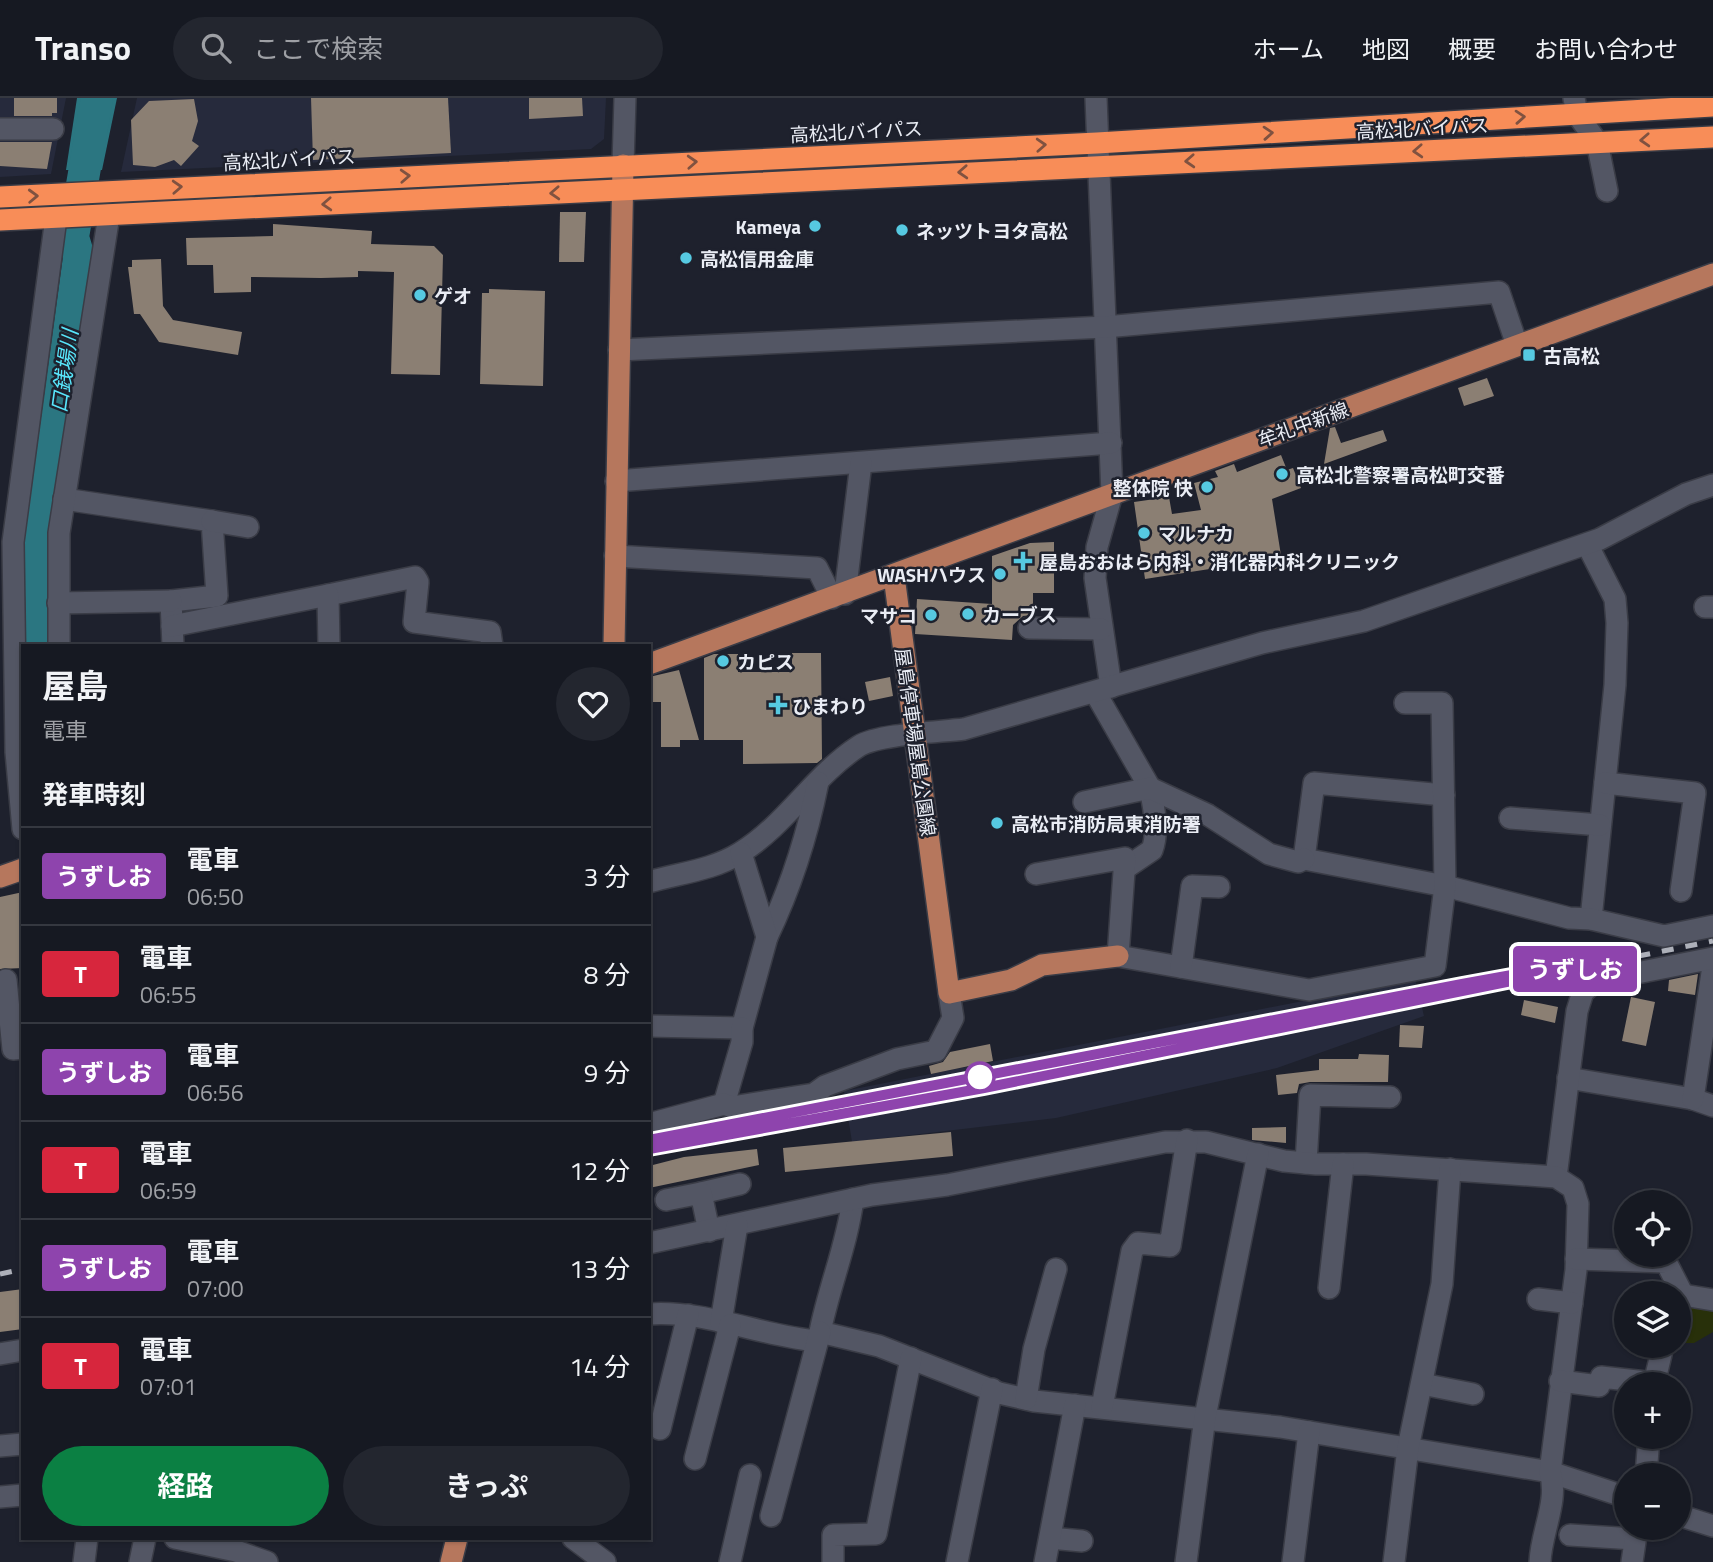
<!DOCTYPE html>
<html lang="ja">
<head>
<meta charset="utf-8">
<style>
	:root { --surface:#161922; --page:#23262f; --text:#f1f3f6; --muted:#9ea0a5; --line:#353840; --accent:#0b8043 }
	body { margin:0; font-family:"Titillium Web","Noto Sans JP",sans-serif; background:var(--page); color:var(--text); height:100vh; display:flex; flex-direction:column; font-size:26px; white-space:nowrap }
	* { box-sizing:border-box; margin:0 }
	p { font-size:23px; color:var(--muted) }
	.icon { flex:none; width:38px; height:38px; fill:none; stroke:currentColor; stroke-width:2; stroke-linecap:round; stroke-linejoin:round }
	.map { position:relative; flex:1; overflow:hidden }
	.drawer { position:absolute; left:21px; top:546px; width:630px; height:896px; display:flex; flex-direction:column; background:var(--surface); border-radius:0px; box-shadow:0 2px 5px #0004,0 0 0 2px var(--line) }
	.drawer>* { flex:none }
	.badge { padding:0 14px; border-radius:5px; font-size:24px; line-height:46px }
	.fabs { position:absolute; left:1614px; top:1092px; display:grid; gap:14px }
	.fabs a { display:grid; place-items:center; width:77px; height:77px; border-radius:50%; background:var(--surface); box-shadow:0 2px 5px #0004,0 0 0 2px var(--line); font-size:35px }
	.map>.badge { position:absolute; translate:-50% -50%; box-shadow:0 0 0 4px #fff }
	h2 { padding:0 21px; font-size:26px; line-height:63px }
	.round { display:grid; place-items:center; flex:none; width:74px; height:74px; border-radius:37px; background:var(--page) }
	.headline { display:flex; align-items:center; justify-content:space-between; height:119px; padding:0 21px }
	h1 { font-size:33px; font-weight:700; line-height:52px }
	.action { display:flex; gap:14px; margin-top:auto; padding:14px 21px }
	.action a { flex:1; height:80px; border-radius:42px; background:var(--accent); color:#fff; font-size:28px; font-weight:700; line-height:80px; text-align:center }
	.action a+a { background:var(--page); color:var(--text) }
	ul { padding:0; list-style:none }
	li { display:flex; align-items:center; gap:21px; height:98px; padding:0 21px; border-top:2px solid var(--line) }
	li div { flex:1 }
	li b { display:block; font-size:26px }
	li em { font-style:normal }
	li .badge { min-width:77px; font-weight:700; text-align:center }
	header { display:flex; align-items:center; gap:42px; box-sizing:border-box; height:98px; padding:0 35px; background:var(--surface); border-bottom:2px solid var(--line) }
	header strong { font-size:33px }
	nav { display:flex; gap:38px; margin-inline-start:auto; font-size:24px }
	.search { width:490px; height:63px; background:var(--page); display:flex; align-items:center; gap:18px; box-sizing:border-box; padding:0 24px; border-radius:38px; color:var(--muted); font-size:26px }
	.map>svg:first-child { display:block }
	.built { fill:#262a3c }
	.green { fill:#28300a }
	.water { fill:#2b7681 }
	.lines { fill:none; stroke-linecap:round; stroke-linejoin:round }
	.river { stroke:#2b7681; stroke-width:32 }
	.building { fill:#8b7f73 }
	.minor-casing { stroke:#3a3c46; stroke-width:24 }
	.major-casing { stroke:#3a3c46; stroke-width:24 }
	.highway-casing { stroke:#3a3c46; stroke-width:24 }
	.minor { stroke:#535664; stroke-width:21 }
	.major { stroke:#b6775d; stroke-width:21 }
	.highway { stroke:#f88d58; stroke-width:21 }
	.rail { stroke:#adb0b9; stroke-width:5; stroke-dasharray:12 12; stroke-linecap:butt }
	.oneway { stroke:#805240 }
	.line-casing { stroke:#fff; stroke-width:16 }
	.line { stroke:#8e44ad; stroke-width:10 }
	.poi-dot { fill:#56c9e1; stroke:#1e212d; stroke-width:2.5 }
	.stop-dot { fill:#fff; stroke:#8e44ad; stroke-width:3.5 }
	.labels { text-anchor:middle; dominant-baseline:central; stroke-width:5; stroke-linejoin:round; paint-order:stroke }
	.street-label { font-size:19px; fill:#eaedf5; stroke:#1e212d }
	.poi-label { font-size:19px; font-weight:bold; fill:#eaedf5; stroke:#1e212d; text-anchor:start }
	.water-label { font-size:21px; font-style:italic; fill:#58e6fb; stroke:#1e212d }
</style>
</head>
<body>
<header>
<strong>Transo</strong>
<div class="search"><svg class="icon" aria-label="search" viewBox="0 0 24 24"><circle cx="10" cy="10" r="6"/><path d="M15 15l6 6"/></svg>ここで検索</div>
<nav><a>ホーム</a><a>地図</a><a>概要</a><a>お問い合わせ</a></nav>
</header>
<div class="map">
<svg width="1713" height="1464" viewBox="0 0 1713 1464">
	<rect width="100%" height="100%" fill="#1e212d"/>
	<g class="built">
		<path d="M0,0h66l-15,76 -51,3z"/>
		<path d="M137,0h469l-2,41 -13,10 -470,23z"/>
		<path d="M1415,881l9,37 -147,52 -221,50 -204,24 -8,-51z"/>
	</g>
	<path class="green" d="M1688,1207l25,4v23l-19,11h-16v-16z"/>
	<path class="water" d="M77,0h40l-15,72h-36z"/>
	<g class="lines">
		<path class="river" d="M42,548l-2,-102 39,-287 -6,-20 24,-139"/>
	</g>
	<g class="building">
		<path d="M14,0h43v15h-5v3h-38z"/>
		<path d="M311,0h137l3,55 -138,7z"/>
		<path d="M529,0h53l1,18 -54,3z"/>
		<path d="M194,1l4,22 -6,20 7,5 -18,20 -7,-6 -19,7 -22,-2 -2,-45 18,-19z"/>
		<path d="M0,44h52l-5,27 -47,-3z"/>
		<path d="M560,114h26l-2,50h-25z"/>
		<path d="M273,126l99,7 -1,13 63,2 9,9 -3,120 -49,-1 3,-102 -36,-1v6l-37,1 -70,-1v15l-37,1 -1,-28h-26l-1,-27 87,-2z"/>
		<path d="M161,161l2,47 10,14 69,12 -4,23 -79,-13 -19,-28h-6l-6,-47h4v-7z"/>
		<path d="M489,191l56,2 -2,95 -63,-2 2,-91h7z"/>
		<path d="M1487,280l7,18 -30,10 -6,-18z"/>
		<path d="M1335,329l6,16 42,-13 4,11 -63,23 6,-36z"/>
		<path d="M1281,357l6,15 6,-2 8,20 -29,11 11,69 -27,4 -1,-10 -110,17 -11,-77 35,-5 3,17 29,-4 -7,-27 24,-6 -3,-6 19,-7 3,8z"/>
		<path d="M1054,444v51h-21v22l-10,1 -10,9 -1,15 -97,-6 2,-35 75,5v-48l38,-13z"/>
		<path d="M792,555h29l1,106 -5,4 -74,1v-24h-39v-82l10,-4h24v18h54z"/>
		<path d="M679,572l20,70h-19v7h-19v-45h-12v-25z"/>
		<path d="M890,579l3,19 -24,5 -4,-19z"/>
		<path d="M23,794v76l-23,1v-72z"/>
		<path d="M1698,876l-3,21 -27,-4 1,-11z"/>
		<path d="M1631,899l24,5 -9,44 -24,-5z"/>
		<path d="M1524,902l34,7 -3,16 -34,-8z"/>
		<path d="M1400,927l24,1 -2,22 -23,-1z"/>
		<path d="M990,946l3,17 -62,13 -2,-8 14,-4 7,-10z"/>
		<path d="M1359,956l30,1 -1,27h-78l-11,2 -2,9 -19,2 -2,-20 43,-5v-11h39z"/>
		<path d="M1286,1029v16l-34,-3v-12z"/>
		<path d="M951,1034l2,24 -168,16 -2,-24z"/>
		<path d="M757,1051l2,16 -110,23v-22l35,-9z"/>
		<path d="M23,1191v40l-23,3v-40z"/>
	</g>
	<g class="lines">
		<defs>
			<g id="minor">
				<path d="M1096,0l16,396 -15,53 -2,31 16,109"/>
				<path d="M1574,0l3,16 20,28 10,49"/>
				<path d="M0,31h53"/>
				<path d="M623,67l2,-67"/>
				<path d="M619,252l486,-23 394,-35 18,53"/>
				<path d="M616,383l495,-38"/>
				<path d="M64,401l148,22 5,75 -46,5 2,45"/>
				<path d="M212,423l36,6"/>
				<path d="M1587,446l28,55 2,24 -2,62 -24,234"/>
				<path d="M615,458l202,12 15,30"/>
				<path d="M845,496l16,-131"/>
				<path d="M328,497l87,-18 3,5 -4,40 76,10 2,14"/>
				<path d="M58,505l113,-2"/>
				<path d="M1705,509h8"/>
				<path d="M172,528l156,-31 1,51"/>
				<path d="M1029,530l72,1"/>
				<path d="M59,548v-113l50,-318"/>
				<path d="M1095,594l55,96c4,20 9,43 2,62l-28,19"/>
				<path d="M1605,685l90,10 -14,98"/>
				<path d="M1444,697l-130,-12 -10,76 141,27 124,32 22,1 73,17 49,-10"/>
				<path d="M1084,704l66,-14 58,27 61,39 29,8 6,-3"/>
				<path d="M1510,720l90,7"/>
				<path d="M23,731l-7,-77 -3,-210 43,-324"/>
				<path d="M1036,776l89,-16 -7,98 191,34 126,-24 10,-80 -3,-183h-37"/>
				<path d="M649,784c31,-9 64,-12 91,-29 46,-28 74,-78 119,-107 19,-12 81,-14 105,-17l298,-86 102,-22 236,-82 86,-45 27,-9"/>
				<path d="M767,839c24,-50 40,-100 51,-155"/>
				<path d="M1181,869l11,-81 27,1"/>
				<path d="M6,882l7,69 10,-1"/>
				<path d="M649,928l93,2 25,-91 -26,-84"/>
				<path d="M1568,980l125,21 20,7"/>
				<path d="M1693,1001l20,-133"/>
				<path d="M724,1006l18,-62v-14"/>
				<path d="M649,1026l75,-20 8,3 82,-13 11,-8 72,-27 39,-8 17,-33 -4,-25"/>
				<path d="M1306,1065l4,-68 80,2"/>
				<path d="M1556,1079l21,-166 6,-19 13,-11 117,-23"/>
				<path d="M701,1095l39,-9"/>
				<path d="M853,1101c-6,46 -24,88 -33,133l59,14 120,47 35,8 246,26 270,45 76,25"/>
				<path d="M666,1102l35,-7 8,38"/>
				<path d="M649,1145l223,-48 75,-10 218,-43h41l78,19 32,3h50l190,13 17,11 5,16 -2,66 -26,202c9,29 -9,60 -10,90"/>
				<path d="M1576,1161l90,3 17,33"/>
				<path d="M1329,1190l14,-124"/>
				<path d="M1538,1201l34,4"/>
				<path d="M1679,1208l4,-11 30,5"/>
				<path d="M649,1216c57,-4 112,22 168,27"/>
				<path d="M721,1224l16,-97"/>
				<path d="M0,1256l23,-4"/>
				<path d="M1560,1283l39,5 2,-9 54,6"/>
				<path d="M1422,1286l51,10"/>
				<path d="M1654,1286l9,-38"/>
				<path d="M1026,1301l8,-50 22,-80"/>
				<path d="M1102,1309l30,-156 6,-8 32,3 17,-106"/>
				<path d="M660,1331l28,-114"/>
				<path d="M0,1348l23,-2"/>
				<path d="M695,1361l35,-134"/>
				<path d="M1646,1377l3,-38"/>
				<path d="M0,1399l23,-2"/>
				<path d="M1678,1417l35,11"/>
				<path d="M771,1418l49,-184"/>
				<path d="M1570,1437l65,4"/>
				<path d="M175,1440l61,13 31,11"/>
				<path d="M573,1440l32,24"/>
				<path d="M1050,1440l32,3"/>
				<path d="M84,1464l3,-24"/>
				<path d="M140,1464l5,-24"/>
				<path d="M730,1464l20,-87"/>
				<path d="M833,1464v-27l43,-1 35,-176"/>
				<path d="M957,1464l35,-173"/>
				<path d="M1045,1464l30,-157"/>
				<path d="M1186,1464l19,-145 53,-263"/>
				<path d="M1293,1464l16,-130"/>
				<path d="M1394,1464l14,-114 34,-164 8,-115"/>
				<path d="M1632,1464l5,-34"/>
			</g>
			<g id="major">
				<path d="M894,478l55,417 62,-13 31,-15 76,-9"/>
				<path d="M614,548l9,-481"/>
				<path d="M649,566l1064,-390"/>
				<path d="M0,779l23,-8"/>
				<path d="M451,1464l6,-24"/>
			</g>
			<g id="highway">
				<path d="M0,99l1097,-54 616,-37"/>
				<path d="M0,122l1713,-83"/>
			</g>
		</defs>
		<use href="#minor" class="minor-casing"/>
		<use href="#major" class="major-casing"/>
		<use href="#highway" class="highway-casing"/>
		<use href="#minor" class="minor"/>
		<use href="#major" class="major"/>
		<use href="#highway" class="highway"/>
		<g class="rail">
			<path d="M826,1009l502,-97"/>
			<path d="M649,1051l335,-61 729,-147"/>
			<path d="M0,1176l23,-5"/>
		</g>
	</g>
	<defs><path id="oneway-chevron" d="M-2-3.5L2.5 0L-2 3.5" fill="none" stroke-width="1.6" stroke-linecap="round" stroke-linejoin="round" transform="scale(1.75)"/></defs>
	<g class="oneway">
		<use href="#oneway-chevron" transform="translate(1520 19) rotate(-4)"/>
		<use href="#oneway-chevron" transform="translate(1268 35) rotate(-4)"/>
		<use href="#oneway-chevron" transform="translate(1645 42) rotate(177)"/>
		<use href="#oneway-chevron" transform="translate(1041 47) rotate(-3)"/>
		<use href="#oneway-chevron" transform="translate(1418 53) rotate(177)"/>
		<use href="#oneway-chevron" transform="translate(1190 63) rotate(177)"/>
		<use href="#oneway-chevron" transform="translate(692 64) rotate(-3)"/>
		<use href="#oneway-chevron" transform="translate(963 74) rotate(177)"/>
		<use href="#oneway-chevron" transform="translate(405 78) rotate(-3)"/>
		<use href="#oneway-chevron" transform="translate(177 89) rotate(-3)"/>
		<use href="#oneway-chevron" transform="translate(555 95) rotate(177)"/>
		<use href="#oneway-chevron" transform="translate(33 98) rotate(-2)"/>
		<use href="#oneway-chevron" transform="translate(327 106) rotate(177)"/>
	</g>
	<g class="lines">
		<defs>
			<path id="line" d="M649,1042l813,-156 83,-15 31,-1 -592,120 -335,61"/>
		</defs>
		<use href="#line" class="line-casing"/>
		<use href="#line" class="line"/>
	</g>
	<g class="poi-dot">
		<circle cx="815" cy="128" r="7"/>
		<circle cx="902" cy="132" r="7"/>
		<circle cx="686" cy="160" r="7"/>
		<circle cx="420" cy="197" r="7"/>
		<rect x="1522" y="250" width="14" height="14" rx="3.5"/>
		<circle cx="1282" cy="376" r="7"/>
		<circle cx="1207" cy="389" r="7"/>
		<circle cx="1144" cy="435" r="7"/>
		<path d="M1019.5 452.5h7v7h7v7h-7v7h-7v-7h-7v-7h7z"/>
		<circle cx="1000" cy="476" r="7"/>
		<circle cx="968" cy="516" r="7"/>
		<circle cx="931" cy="517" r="7"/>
		<circle cx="723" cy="563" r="7"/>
		<path d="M774.5 596.5h7v7h7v7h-7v7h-7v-7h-7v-7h7z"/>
		<circle cx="997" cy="725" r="7"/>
	</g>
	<circle class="stop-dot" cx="980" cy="979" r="14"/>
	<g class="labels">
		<g class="street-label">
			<text transform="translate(1422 30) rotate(-3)">高松北バイパス</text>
			<text transform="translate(856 33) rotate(-3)">高松北バイパス</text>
			<text transform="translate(289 61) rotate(-3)">高松北バイパス</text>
			<text transform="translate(1303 326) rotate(-20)">牟礼中新線</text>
			<text transform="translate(916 644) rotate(82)">屋島停車場屋島公園線</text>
		</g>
		<g class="poi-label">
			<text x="801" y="128" text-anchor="end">Kameya</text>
			<text x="916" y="132">ネッツトヨタ高松</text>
			<text x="700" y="160">高松信用金庫</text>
			<text x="434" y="197">ゲオ</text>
			<text x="1543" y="257">古高松</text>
			<text x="1296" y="376">高松北警察署高松町交番</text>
			<text x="1193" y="389" text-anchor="end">整体院 快</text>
			<text x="1158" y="435">マルナカ</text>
			<text x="1039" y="463">屋島おおはら内科・消化器内科クリニック</text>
			<text x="986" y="476" text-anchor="end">WASHハウス</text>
			<text x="982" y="516">カーブス</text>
			<text x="917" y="517" text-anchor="end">マサコ</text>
			<text x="737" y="563">カピス</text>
			<text x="792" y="607">ひまわり</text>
			<text x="1011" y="725">高松市消防局東消防署</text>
		</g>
		<g class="water-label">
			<text transform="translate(64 273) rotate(-82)">口銭場川</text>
		</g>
	</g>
</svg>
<div class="fabs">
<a><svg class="icon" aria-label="locate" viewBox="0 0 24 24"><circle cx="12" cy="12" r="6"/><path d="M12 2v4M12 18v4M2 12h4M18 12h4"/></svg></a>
<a><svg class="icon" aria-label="layers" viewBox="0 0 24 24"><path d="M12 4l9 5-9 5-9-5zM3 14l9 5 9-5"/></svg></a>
<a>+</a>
<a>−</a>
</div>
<b class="badge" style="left:1575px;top:871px;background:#8e44ad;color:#fff">うずしお</b>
<section class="drawer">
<div class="headline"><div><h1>屋島</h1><p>電車</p></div><a class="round"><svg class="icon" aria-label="heart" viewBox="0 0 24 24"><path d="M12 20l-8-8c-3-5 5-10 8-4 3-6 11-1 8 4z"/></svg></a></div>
<h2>発車時刻</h2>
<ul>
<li><span class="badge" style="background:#8e44ad;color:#fff">うずしお</span><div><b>電車</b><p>06:50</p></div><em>3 分</em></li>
<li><span class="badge" style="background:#d7263d;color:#fff">T</span><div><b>電車</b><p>06:55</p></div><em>8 分</em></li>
<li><span class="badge" style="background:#8e44ad;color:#fff">うずしお</span><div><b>電車</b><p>06:56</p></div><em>9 分</em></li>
<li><span class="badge" style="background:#d7263d;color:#fff">T</span><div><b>電車</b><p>06:59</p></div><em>12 分</em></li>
<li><span class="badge" style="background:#8e44ad;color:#fff">うずしお</span><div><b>電車</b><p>07:00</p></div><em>13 分</em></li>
<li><span class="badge" style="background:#d7263d;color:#fff">T</span><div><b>電車</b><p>07:01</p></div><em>14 分</em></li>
</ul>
<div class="action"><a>経路</a><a>きっぷ</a></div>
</section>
</div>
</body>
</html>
